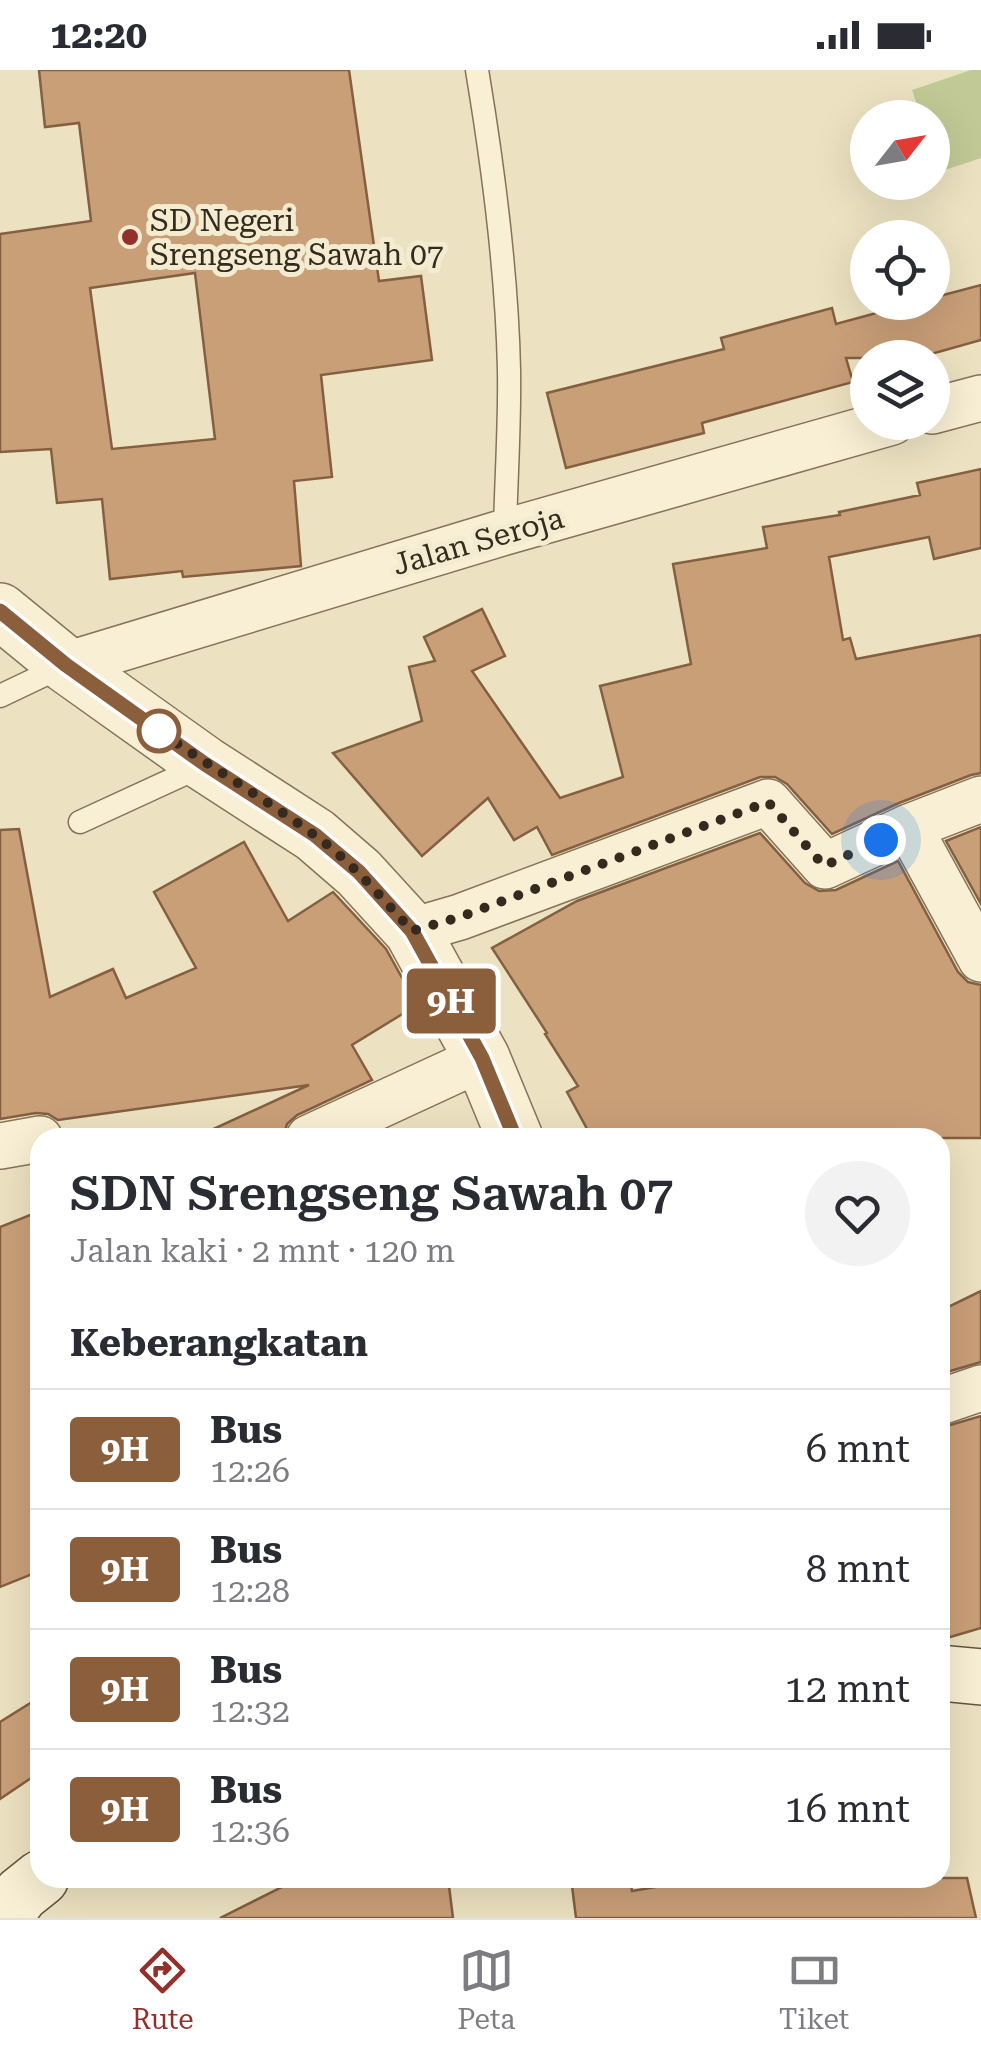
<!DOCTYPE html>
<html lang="id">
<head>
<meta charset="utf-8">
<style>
	:root { --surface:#fff; --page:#f2f2f3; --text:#2b2b33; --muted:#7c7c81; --line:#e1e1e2; --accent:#92312b }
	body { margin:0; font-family:"Roboto Serif",serif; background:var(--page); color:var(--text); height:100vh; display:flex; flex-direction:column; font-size:38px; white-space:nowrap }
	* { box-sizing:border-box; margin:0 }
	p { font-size:32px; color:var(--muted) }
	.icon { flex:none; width:55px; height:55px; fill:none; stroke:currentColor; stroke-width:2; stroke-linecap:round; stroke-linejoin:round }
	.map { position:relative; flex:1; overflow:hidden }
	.sheet { position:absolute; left:30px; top:1058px; width:920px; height:760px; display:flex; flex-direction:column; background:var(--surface); border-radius:30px; box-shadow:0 10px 40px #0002 }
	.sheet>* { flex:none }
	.badge { padding:0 20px; border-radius:8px; font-size:35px; line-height:65px }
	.needle { width:65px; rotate:59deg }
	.fabs { position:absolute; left:850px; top:30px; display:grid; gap:20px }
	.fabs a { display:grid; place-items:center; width:100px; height:100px; border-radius:50%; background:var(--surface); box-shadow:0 10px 40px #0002; font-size:50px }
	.you { position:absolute; width:50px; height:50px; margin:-25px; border:8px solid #fff; border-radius:50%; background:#1a73e8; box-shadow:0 0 0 15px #1a73e833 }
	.map>.badge { position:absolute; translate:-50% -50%; box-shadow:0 0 0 5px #fff }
	h2 { padding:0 40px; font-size:38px; line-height:90px }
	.round { display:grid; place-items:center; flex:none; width:105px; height:105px; border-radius:52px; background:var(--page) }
	.head { display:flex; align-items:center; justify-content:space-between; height:170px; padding:0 40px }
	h1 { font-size:48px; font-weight:600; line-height:75px }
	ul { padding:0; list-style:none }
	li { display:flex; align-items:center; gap:30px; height:120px; padding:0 40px; border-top:2px solid var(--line) }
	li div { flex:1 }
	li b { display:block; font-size:38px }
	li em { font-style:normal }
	li .badge { min-width:110px; font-weight:700; text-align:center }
	.status { display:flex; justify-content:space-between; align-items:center; height:70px; padding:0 50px; background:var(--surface); direction:ltr }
	.status svg { height:28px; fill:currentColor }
	.menu { display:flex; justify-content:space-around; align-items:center; height:140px; border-top:2px solid var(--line); background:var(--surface); font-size:28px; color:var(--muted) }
	.menu a { display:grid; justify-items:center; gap:5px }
	.menu .active { color:var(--accent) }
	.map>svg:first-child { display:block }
	.garden { fill:#c1ca96 }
	.building { fill:#c99f78; stroke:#845f40; stroke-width:2.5; fill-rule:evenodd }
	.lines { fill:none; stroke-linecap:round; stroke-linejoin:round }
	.service-casing { stroke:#857359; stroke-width:25 }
	.minor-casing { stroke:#857359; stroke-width:48 }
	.tertiary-casing { stroke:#857359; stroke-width:58 }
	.secondary-casing { stroke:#67543d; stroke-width:58 }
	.service { stroke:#f8efd4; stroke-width:22 }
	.minor { stroke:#f8efd4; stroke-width:45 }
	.tertiary { stroke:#f8efd4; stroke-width:55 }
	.secondary { stroke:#f8efd4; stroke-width:55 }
	.line-casing { stroke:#fff; stroke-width:22 }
	.line { stroke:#8b5e3c; stroke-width:15 }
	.walk { stroke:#352a1d; stroke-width:10; stroke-dasharray:0 18 }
	.poi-dot { fill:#92312b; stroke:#f4ecd0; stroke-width:4 }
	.stop-dot { fill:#fff; stroke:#8b5e3c; stroke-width:5 }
	.labels { text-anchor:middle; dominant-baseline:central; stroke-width:10; stroke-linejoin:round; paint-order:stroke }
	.poi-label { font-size:30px; fill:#352a1d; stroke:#f4ecd0; text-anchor:start }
	.street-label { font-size:30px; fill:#352a1d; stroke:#f4ecd0 }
</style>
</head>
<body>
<div class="status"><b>12:20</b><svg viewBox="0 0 49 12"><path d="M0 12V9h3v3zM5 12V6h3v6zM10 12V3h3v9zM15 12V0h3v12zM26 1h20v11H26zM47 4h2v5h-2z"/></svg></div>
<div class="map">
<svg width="981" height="1848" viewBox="0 0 981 1848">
	<rect width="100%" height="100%" fill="#ece2c1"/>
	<path class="garden" d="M971,0h10v88l-42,14 -6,-20 -1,-34 -11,-1 -9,-27z"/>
	<g class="building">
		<path d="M39,0h310l30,211 42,-5 11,84 -111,15 11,102 -38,4 7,85 -118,11 -1,-6 -72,8 -8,-80 -45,4 -6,-54 -51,3v-218l91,-13 -12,-98 -34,4zM195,203l20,166 -103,10 -22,-161z"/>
		<path d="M981,215v55l-64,18h-71l7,24 -151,41 2,10 -138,35 -19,-75 177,-44 -3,-11 111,-30 4,16 81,-22h15v-4z"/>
		<path d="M981,399v79l-47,11 -5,-22 -100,20 14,83 7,-2 6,21 125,-24v138l-10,2 -72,28 -67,31 -45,-50 -12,-7h-15l-208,78 -15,-28 -23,13 -26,-42 -66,58 -89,-103 89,-32 -13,-54 26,-6 -11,-24 58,-28 23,47 -33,15 88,127 63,-21 -23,-91 91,-22 -18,-100 94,-16 -4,-21 77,-12 -1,-3 81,-17 -3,-12z"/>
		<path d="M981,757v77l-35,-63z"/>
		<path d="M19,759l31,168 63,-28 13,29 70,-30 -42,-76 90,-50 44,79 45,-29 53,57 31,56 -65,40 20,35 -75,35 -10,9 -4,14h-89l115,-53 -251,35 -10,-6 -12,-1 -36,6v-289z"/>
		<path d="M760,763l45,50 14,8 17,-1 62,-29 60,111 10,10 13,3v153h-389l-25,-46 11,-6 -33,-52 2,-1 -55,-85 85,-47z"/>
		<path d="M40,1141v360l-40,16v-360z"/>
		<path d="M981,1221v71l-41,12v-63z"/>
		<path d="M981,1346v212l-41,12v-212z"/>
		<path d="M40,1627v75l-40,27v-77z"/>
		<path d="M300,1808h148l5,40h-233z"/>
		<path d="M571,1808h59l2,13 76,-13h259l9,40h-400z"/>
	</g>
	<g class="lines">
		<defs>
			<g id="service">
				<path d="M477,0c16,96 30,203 32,300 1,54 -3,109 -4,162"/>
				<path d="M0,626l65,-31"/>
				<path d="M80,752l124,-57"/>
			</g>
			<g id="minor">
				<path d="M932,341l49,-13"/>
				<path d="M66,595l439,-133 387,-110"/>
				<path d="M909,757l72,132"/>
				<path d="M412,861l48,-14 308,-115 57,64 84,-39 72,-28"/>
				<path d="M309,1068l173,-80"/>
				<path d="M0,1076l40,-7"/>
				<path d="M940,1332l41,-14"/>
			</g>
			<path id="tertiary" d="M0,541l66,54 139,99 110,71 44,38 53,58 70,127 33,80"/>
			<g id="secondary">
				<path d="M940,1603l41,4"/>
				<path d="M3,1848l18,-24 20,-16"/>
			</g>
		</defs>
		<use href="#service" class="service-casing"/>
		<use href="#minor" class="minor-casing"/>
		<use href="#tertiary" class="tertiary-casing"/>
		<use href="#secondary" class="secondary-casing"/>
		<use href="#service" class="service"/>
		<use href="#minor" class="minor"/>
		<use href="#tertiary" class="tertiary"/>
		<use href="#secondary" class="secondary"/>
	</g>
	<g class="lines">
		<defs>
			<path id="line" d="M0,541l66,54 139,99 110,71 44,37 53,59 70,127 33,80"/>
		</defs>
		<use href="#line" class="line-casing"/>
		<use href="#line" class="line"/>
		<path class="walk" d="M159,661l-13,-9c55,39 113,73 167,112 38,27 68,63 99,97l48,-14 308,-115 56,64 57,-26"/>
	</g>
	<circle class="poi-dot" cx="130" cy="167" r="10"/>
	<circle class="stop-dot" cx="159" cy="661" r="20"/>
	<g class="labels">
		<g class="poi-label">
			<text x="150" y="150">SD Negeri<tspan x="150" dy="34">Srengseng Sawah 07</tspan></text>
		</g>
		<g class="street-label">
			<text transform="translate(478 471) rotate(-16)">Jalan Seroja</text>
		</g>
	</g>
</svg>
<div class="fabs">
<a><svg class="needle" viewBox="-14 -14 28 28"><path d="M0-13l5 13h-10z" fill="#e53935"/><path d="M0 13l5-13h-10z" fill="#7c7c81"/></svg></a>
<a><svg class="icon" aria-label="locate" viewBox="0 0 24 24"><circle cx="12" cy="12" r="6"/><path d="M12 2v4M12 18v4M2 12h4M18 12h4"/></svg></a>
<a><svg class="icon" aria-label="layers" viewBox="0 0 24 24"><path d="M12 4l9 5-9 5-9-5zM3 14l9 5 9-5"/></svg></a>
</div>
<div class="you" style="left:881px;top:770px"></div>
<b class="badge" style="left:451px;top:931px;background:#8b5e3c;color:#fff">9H</b>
<section class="sheet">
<div class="head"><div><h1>SDN Srengseng Sawah 07</h1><p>Jalan kaki · 2 mnt · 120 m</p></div><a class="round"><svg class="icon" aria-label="heart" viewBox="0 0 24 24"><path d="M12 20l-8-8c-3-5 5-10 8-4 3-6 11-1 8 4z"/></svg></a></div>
<h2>Keberangkatan</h2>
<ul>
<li><span class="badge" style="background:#8b5e3c;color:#fff">9H</span><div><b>Bus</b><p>12:26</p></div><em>6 mnt</em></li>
<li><span class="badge" style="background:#8b5e3c;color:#fff">9H</span><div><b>Bus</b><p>12:28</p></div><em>8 mnt</em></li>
<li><span class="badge" style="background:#8b5e3c;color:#fff">9H</span><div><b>Bus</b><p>12:32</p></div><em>12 mnt</em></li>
<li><span class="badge" style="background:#8b5e3c;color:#fff">9H</span><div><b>Bus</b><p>12:36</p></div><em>16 mnt</em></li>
</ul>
</section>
</div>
<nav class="menu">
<a class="active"><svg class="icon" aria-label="directions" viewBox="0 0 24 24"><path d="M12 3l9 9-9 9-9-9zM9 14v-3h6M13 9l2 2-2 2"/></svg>Rute</a>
<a><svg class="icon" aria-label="map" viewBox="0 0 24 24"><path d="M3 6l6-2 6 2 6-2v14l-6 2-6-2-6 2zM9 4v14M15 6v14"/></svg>Peta</a>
<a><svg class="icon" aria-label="tickets" viewBox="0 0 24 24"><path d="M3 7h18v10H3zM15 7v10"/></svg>Tiket</a>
</nav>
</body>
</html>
